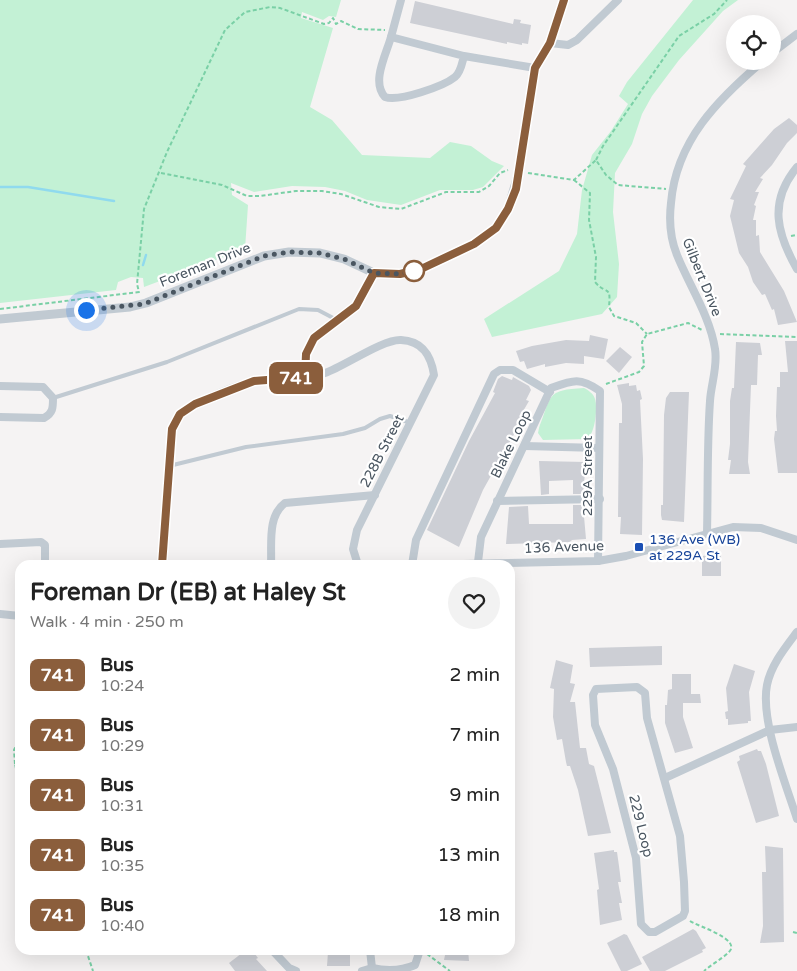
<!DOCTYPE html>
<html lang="en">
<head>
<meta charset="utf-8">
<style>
	:root { --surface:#fff; --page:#f2f2f2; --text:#222; --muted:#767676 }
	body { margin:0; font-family:"Varela Round",sans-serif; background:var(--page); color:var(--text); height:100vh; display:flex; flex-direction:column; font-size:19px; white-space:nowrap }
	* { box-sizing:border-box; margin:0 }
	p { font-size:16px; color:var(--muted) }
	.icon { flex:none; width:28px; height:28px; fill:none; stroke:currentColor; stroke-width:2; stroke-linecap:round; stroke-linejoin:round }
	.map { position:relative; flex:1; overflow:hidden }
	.sheet { position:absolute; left:15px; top:560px; width:500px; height:395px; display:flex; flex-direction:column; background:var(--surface); border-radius:15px; box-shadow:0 5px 20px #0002 }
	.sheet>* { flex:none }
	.badge { padding:0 10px; border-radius:8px; font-size:18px; line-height:32px }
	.buttons { position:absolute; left:726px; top:15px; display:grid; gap:10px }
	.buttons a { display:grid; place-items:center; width:55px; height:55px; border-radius:50%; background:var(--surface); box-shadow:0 5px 20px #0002; font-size:25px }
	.you { position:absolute; width:25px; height:25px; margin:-12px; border:4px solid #fff; border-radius:50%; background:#1a73e8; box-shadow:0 0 0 8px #1a73e833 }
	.map>.badge { position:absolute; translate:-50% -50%; box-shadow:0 0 0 2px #fff }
	.round { display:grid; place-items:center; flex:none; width:52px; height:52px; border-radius:26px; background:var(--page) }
	.overview { display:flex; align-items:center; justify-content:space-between; height:85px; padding:0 15px }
	h1 { font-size:24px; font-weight:700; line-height:38px }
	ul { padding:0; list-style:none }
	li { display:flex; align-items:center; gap:15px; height:60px; padding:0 15px }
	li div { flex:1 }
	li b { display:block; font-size:19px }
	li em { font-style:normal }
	li .badge { min-width:55px; font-weight:700; text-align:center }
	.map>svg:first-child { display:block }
	.green { fill:#c3f1d5 }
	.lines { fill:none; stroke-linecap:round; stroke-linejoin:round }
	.stream { stroke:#90daee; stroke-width:2.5 }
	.building { fill:#cdcfd5 }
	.path { stroke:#7ad0a6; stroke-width:2; stroke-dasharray:4 2.5; stroke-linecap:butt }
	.service { stroke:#c1cad2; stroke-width:4 }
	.minor { stroke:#c1cad2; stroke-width:8 }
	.tertiary { stroke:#c1cad2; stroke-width:9 }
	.line-casing { stroke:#fff; stroke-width:11 }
	.line { stroke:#8b5e3c; stroke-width:8 }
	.walk { stroke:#4a5661; stroke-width:5; stroke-dasharray:0 9 }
	.stop-dot { fill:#fff; stroke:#8b5e3c; stroke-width:2.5 }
	.transit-dot { fill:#1a4fb4; stroke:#fff; stroke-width:2 }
	.labels { text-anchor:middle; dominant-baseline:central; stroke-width:4.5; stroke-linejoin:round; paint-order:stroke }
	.street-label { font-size:14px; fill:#4a5661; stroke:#fff }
	.transit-label { font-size:14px; fill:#164399; stroke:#fff; text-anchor:start }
</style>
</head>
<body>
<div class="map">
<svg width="797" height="971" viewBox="0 0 797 971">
	<rect width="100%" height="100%" fill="#f5f3f3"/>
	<g class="green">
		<path d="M0,0h341l-5,17 -7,-1 -6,4 -21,-8 -1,6 32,10 -23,79 22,13 30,35 68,3 20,-16 21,4 21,15 12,5 -21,21 -10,3h-33l-39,15 -34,-5 -22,-9 -20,-4 -33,-1 -38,6 -23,-9 1,12 16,10 -3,44 -101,38 -1,-9 -12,-1 -13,5 -2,8 -116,13z"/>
		<path d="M693,0h45l-15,11 -44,49 -27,36 -10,18 -10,30 -17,29 -2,39 6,52 -2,33 -15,17 -110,23 -8,-18 75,-48 18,-37 5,-44 10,-35 19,-24 17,-27 -9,-8 8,-14z"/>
		<path d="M584,388c4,2 10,6 11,11 3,9 0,35 -8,40l-44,1 -5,-7 1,-5c13,-33 7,-38 45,-40z"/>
	</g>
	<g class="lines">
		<g class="stream">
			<path d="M0,187h28l86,14"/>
			<path d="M143,265l3,-10"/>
		</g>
	</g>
	<g class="building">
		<path d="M415,1l98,23 1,-5 7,1 -1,3 11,2 -3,19 -6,-1v2l-15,-3v2l-97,-21z"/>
		<path d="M789,118l8,7v8l-10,10 -15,22 -12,13 3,1 -8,13h4l-5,13 2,1 -3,14h3v16l3,-1 1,17 24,39 13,31 -19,3 -4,-16 -2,1 -7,-16 -3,1 -9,-13 -5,-15 -9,-14 -9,-37 4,-16 -4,-1 16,-33 -3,-2 31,-35z"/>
		<path d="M590,335l18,4 -4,20 -20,-3v8l-18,-1 -21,4v-3l-18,5 -3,-8 -4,1 -4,-11 16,-5 34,-6 23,1z"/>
		<path d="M785,341h12v132h-19l-4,-34 1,-8h2l-1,-15 1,-29h3v-15h8z"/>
		<path d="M736,342l24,1 2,12h-4l-1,30h-6l-3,77 2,12h-21l2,-14h-3l2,-16v-43l2,-13h2z"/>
		<path d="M620,347l12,10 -13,16 -13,-12z"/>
		<path d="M502,376l10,4 1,-3 16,9 2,4 -5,10 3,1 -7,12 2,1 -6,13 -35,63 -24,57 -32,-17 42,-89 26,-48 -2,-1 5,-13z"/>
		<path d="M629,383v3l7,-1 1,6 3,-1 2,9 -2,1 3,59 -1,76 -22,-1 1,-17h-3l1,-94h3v-19l-5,-19z"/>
		<path d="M670,392h19l-5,130 -22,-2 -1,-5v-10h2l1,-90 2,-17z"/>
		<path d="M539,461l47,1 -3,32h-10v-14l-24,1v13l-8,1z"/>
		<path d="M573,505h10l3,34 -14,1 -2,2 -64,2 3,-37 19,-1 1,18h44z"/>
		<path d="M710,555h11v21h-19v-20z"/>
		<path d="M662,646v19l-72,2 -1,-19z"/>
		<path d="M556,660l17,5 -3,18 5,1 -5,18h5l5,46h6l3,16 5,2 17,67 -23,3 -10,-46 -8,-24h-3l-1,-4 -4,-23 -5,1 -4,-23 1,-28 -4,-1z"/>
		<path d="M734,664l21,7 -6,21 2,29h-3v2l-20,2v-6h-2l-1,-7 3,-1 -2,-23z"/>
		<path d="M672,674h19v20h9l1,9h-18v14l10,31 -18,5 -10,-30v-18h2l1,-15 4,-1z"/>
		<path d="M757,749l1,2h3l5,13 13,52 -23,7 -19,-61 3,-2 -1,-4z"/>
		<path d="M765,846l18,2 1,94 -24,1 3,-17 -1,-54h4z"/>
		<path d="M614,850v2h3l2,14 2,16h-3l4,21h-3l3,17 -22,5 -3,-35 2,-1 -5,-36z"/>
		<path d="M693,929l3,2 10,17 -4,2 1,2 -38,19h-15l-8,-14z"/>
		<path d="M624,934l3,1 15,29 -15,7h-6l-14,-28z"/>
		<path d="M246,950h6l6,8 -2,1 11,12h-32l-6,-8z"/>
		<path d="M446,950h22l1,11 -25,-1z"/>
		<path d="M350,951v15h-23l1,-14z"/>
	</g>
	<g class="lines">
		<g class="path">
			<path d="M596,160l7,-14 76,-110 35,-22 13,-14"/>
			<path d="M161,173l61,12 25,11h13l36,-5h26l19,3 38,13 22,2 45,-17h33l10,-6 11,-13 8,-3"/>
			<path d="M528,173l46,7 22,-20 10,15 12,10 48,4"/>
			<path d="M574,180l16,13 -1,27 7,37 -1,25c12,14 16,2 14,25l5,9 22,7 11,11"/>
			<path d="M791,236l6,-1"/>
			<path d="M0,309l139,-17 -2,-8 7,-75 23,-57 58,-122 20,-18 25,-5 10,1 44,16 5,-1 4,-5 3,6 5,-3 17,8 27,1"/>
			<path d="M720,334l77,3"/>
			<path d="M606,384l33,-12 5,-6 -2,-24 5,-8 41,-11 14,7"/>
			<path d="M17,625l-1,38 4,13"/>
			<path d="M20,761l-5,3 5,23"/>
			<path d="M15,764l-1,-14 6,-13"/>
			<path d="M690,921c7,5 52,18 39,31 -7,7 -17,12 -25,19"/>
			<path d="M793,932l4,1"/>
			<path d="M86,950l7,21"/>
			<path d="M427,954l23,17"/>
		</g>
		<g class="service">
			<path d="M53,398l114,-36 132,-53 19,1 19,10"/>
			<path d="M169,466l77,-19 97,-13 22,-6 15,-9 10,-3 21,7"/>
		</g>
		<g class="minor">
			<path d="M391,37l10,-37"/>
			<path d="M550,43l18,2 9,-5 41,-40"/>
			<path d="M772,53l25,-19"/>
			<path d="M464,56l-73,-19c-5,18 -20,45 -6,60 14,5 59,-11 70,-20 6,-5 7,-14 9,-21l71,12"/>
			<path d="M797,167c-29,35 -20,67 0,102"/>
			<path d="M305,377l1,-23 7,-15 43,-33 18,-33"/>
			<path d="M0,386l43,1 10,11c0,10 0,15 -9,20l-44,-1"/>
			<path d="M525,446l74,2"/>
			<path d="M497,501l103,-2"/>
			<path d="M707,533c1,-43 0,-88 3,-132 1,-17 8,-35 5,-52 -5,-33 -26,-64 -38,-94 -7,-17 -8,-35 -6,-52 5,-62 47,-104 92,-142"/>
			<path d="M0,544l41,-2 4,3v20"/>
			<path d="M478,562l3,-25 70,-149c22,-8 29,-11 49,3l-2,170"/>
			<path d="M162,565l10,-136c3,-6 6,-12 11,-16 13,-12 56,-29 73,-32 22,-4 47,0 69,-8 20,-7 58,-34 76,-33 22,1 30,16 33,35l-77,155 -4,19 5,16"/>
			<path d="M271,565c1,-20 -4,-49 14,-62l90,-8"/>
			<path d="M412,565l4,-25 78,-166 6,-4h13l37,22"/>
			<path d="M417,565l181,-4 28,-5 107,-29 28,1 36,12"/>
			<path d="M0,614l20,2"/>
			<path d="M797,632c-12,16 -26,33 -30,53 -7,36 19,99 30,134"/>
			<path d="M637,687l8,6 2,25 33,118 4,46 1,29 -2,5 -28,16h-6l-8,-8 -5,-66 -23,-89 -18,-44 -2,-30 3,-6z"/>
			<path d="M665,778l105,-48 27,-3"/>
			<path d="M272,950l17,18 7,3"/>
			<path d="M370,950l2,18"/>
			<path d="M372,968c14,3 29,3 43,-3l5,-15"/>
			<path d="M362,971l10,-3"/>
		</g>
		<path class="tertiary" d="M0,319l130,-12 16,-4 118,-47 25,-4 31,1 24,6 30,14 26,1 21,-5 53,-25 22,-16 12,-19 11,-37 16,-104 15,-25 14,-43"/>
	</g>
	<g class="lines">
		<defs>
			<path id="line" d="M162,565l10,-136 8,-15 15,-10 59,-23 51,-4 1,-23 8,-16 42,-32 18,-33 26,1 21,-5 53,-25 22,-16 12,-19 8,-20 19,-121 15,-25 14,-43"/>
		</defs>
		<use href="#line" class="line-casing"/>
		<use href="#line" class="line"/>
		<path class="walk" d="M86,310l58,-6 120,-48 25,-4 31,1 24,6 30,14 26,1 14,-3"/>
	</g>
	<circle class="stop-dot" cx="414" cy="271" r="10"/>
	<rect class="transit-dot" x="634" y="542" width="10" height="10" rx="2.5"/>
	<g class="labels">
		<g class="street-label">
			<text transform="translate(205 265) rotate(-22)">Foreman Drive</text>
			<text transform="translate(702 277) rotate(68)">Gilbert Drive</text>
			<text transform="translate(511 444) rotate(-64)">Blake Loop</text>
			<text transform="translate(382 451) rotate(-63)">228B Street</text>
			<text transform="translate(587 476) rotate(-90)">229A Street</text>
			<text transform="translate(564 547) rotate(-2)">136 Avenue</text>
			<text transform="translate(641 826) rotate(76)">229 Loop</text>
		</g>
		<g class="transit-label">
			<text x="649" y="539">136 Ave (WB)<tspan x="649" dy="16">at 229A St</tspan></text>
		</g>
	</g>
</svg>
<div class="buttons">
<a><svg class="icon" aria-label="locate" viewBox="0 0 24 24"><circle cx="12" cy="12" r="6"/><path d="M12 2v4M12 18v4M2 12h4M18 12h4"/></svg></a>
</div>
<div class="you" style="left:86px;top:310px"></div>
<b class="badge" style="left:296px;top:378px;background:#8b5e3c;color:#fff">741</b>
<section class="sheet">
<div class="overview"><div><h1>Foreman Dr (EB) at Haley St</h1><p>Walk · 4 min · 250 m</p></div><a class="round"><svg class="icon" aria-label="heart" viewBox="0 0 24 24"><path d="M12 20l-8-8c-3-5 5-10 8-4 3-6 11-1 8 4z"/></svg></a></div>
<ul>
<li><span class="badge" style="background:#8b5e3c;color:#fff">741</span><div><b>Bus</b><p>10:24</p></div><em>2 min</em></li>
<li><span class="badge" style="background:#8b5e3c;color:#fff">741</span><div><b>Bus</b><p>10:29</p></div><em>7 min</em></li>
<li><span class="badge" style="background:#8b5e3c;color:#fff">741</span><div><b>Bus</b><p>10:31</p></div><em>9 min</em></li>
<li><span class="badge" style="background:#8b5e3c;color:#fff">741</span><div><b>Bus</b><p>10:35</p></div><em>13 min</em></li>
<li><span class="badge" style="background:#8b5e3c;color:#fff">741</span><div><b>Bus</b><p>10:40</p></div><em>18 min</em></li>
</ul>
</section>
</div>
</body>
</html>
